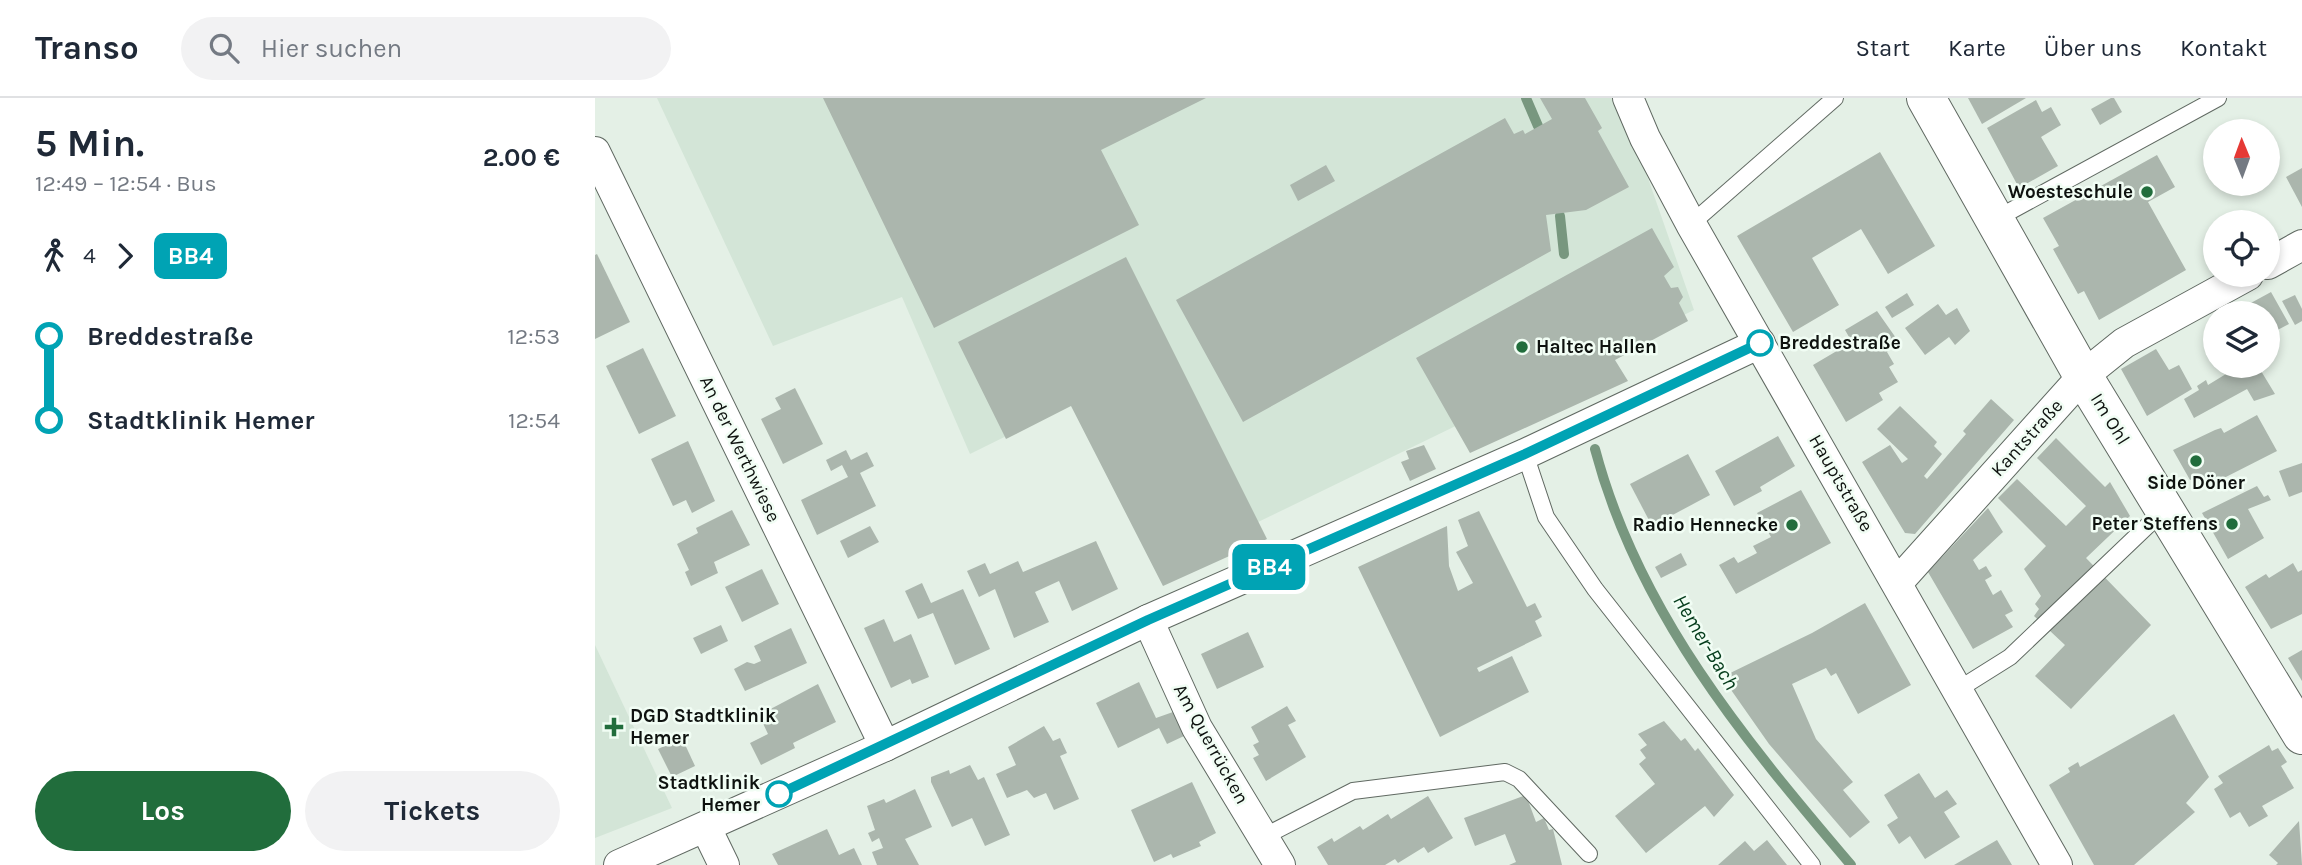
<!DOCTYPE html>
<html lang="de">
<head>
<meta charset="utf-8">
<style>
	:root { --surface:#fff; --page:#f2f2f3; --text:#1f2937; --muted:#747a83; --line:#e0e1e3; --accent:#216d3c }
	body { margin:0; font-family:Karla,sans-serif; background:var(--page); color:var(--text); height:100vh; display:flex; flex-direction:column; font-size:26px; white-space:nowrap }
	* { box-sizing:border-box; margin:0 }
	p { font-size:23px; color:var(--muted) }
	.icon { flex:none; width:38px; height:38px; fill:none; stroke:currentColor; stroke-width:2; stroke-linecap:round; stroke-linejoin:round }
	.map { position:relative; flex:1; overflow:hidden }
	.panel { display:flex; flex-direction:column; background:var(--surface); width:595px }
	.panel>* { flex:none }
	.badge { padding:0 14px; border-radius:10px; font-size:24px; line-height:46px }
	.needle { width:46px; rotate:359deg }
	.buttons { position:absolute; left:1608px; top:21px; display:grid; gap:14px }
	.buttons a { display:grid; place-items:center; width:77px; height:77px; border-radius:50%; background:var(--surface); box-shadow:0 4px 10px #0003; font-size:35px }
	.map>.badge { position:absolute; translate:-50% -50%; box-shadow:0 0 0 4px #fff }
	.legs { display:flex; align-items:center; gap:10px; height:77px; padding:0 35px; font-size:23px }
	.legs p { margin-inline-start:auto }
	.head { display:flex; align-items:center; justify-content:space-between; height:119px; padding:0 35px }
	h1 { font-size:38px; font-weight:700; line-height:52px }
	.button { display:flex; gap:14px; margin-top:auto; padding:14px 35px }
	.button a { flex:1; height:80px; border-radius:42px; background:var(--accent); color:#fff; font-size:28px; font-weight:700; line-height:80px; text-align:center }
	.button a+a { background:var(--page); color:var(--text) }
	ul { padding:0 35px; list-style:none }
	li { display:flex; align-items:center; gap:24px; height:84px; font-size:26px }
	li i { display:grid; place-items:center; width:10px; height:100%; margin:0 9px; background:currentColor }
	li i::after { content:''; width:18px; height:18px; margin:-9px; border:5px solid; border-radius:50%; background:var(--surface) }
	li p { margin-inline-start:auto }
	li:first-child i { background:linear-gradient(#0000 50%,currentColor 0) }
	li:last-child i { background:linear-gradient(currentColor 50%,#0000 0) }
	header { display:flex; align-items:center; gap:42px; box-sizing:border-box; height:98px; padding:0 35px; background:var(--surface); border-bottom:2px solid var(--line) }
	header strong { font-size:33px }
	nav { display:flex; gap:38px; margin-inline-start:auto; font-size:24px }
	.search { width:490px; height:63px; background:var(--page); display:flex; align-items:center; gap:18px; box-sizing:border-box; padding:0 24px; border-radius:38px; color:var(--muted); font-size:26px }
	main { display:flex; flex:1; min-height:0 }
	.map>svg:first-child { display:block }
	.built { fill:#d3e5d7 }
	.lines { fill:none; stroke-linecap:round; stroke-linejoin:round }
	.stream { stroke:#78977f; stroke-width:10 }
	.building { fill:#abb6ad }
	.service-casing { stroke:#606962; stroke-width:18 }
	.minor-casing { stroke:#606962; stroke-width:32 }
	.secondary-casing { stroke:#606962; stroke-width:40 }
	.service { stroke:#fff; stroke-width:16 }
	.minor { stroke:#fff; stroke-width:30 }
	.secondary { stroke:#fff; stroke-width:38 }
	.line-1-casing { stroke:#fff; stroke-width:16 }
	.line-1 { stroke:#00a3b4; stroke-width:10 }
	.poi-dot { fill:#216d3c; stroke:#f1fdf4; stroke-width:2.5 }
	.stop-1-dot { fill:#fff; stroke:#00a3b4; stroke-width:3.5 }
	.labels { text-anchor:middle; dominant-baseline:central; stroke-width:5; stroke-linejoin:round; paint-order:stroke }
	.poi-label { font-size:19px; font-weight:bold; fill:#0e120f; stroke:#f1fdf4; text-anchor:end }
	.stop-label { font-size:19px; font-weight:bold; fill:#0e120f; stroke:#f1fdf4; text-anchor:start }
	.street-label { font-size:19px; fill:#0e120f; stroke:#f1fdf4 }
	.water-label { font-size:21px; font-style:italic; fill:#043c1b; stroke:#f1fdf4 }
</style>
</head>
<body>
<header>
<strong>Transo</strong>
<div class="search"><svg class="icon" aria-label="search" viewBox="0 0 24 24"><circle cx="10" cy="10" r="6"/><path d="M15 15l6 6"/></svg>Hier suchen</div>
<nav><a>Start</a><a>Karte</a><a>Über uns</a><a>Kontakt</a></nav>
</header>
<main>
<section class="panel">
<div class="head"><div><h1>5 Min.</h1><p>12:49 – 12:54 · Bus</p></div><b>2.00 €</b></div>
<div class="legs"><svg class="icon" aria-label="walk" viewBox="0 0 24 24"><circle cx="13" cy="4" r="2"/><path d="M13 8l-2 6 4 7M11 14l-3 7M7 12l3-4h3l4 4"/></svg>4<svg class="icon" aria-label="forward" viewBox="0 0 24 24"><path d="M9 5l7 7-7 7"/></svg><b class="badge" style="background:#00a3b4;color:#fff">BB4</b></div>
<ul>
<li><i style="color:#00a3b4"></i><b>Breddestraße</b><p>12:53</p></li>
<li><i style="color:#00a3b4"></i><b>Stadtklinik Hemer</b><p>12:54</p></li>
</ul>
<div class="button"><a>Los</a><a>Tickets</a></div>
</section>
<div class="map">
<svg width="1707" height="767" viewBox="0 0 1707 767">
	<rect width="100%" height="100%" fill="#e4f0e6"/>
	<g class="built">
		<path d="M62,0h963l74,212 -522,254 -87,-167 -115,57 -68,-157 -129,49z"/>
		<path d="M0,547l77,163 -77,30z"/>
	</g>
	<g class="lines">
		<g class="stream">
			<path d="M931,0l12,28"/>
			<path d="M965,118l4,38"/>
			<path d="M1000,351c43,163 149,290 256,416"/>
		</g>
	</g>
	<g class="building">
		<path d="M228,0h383l-105,52 38,75 -205,103z"/>
		<path d="M945,0h45l17,30 -4,3 31,56 -43,23 -40,5 5,36 -308,171 -67,-122 329,-182 9,16 9,-4 2,4 27,-15z"/>
		<path d="M1373,0h58l-44,26z"/>
		<path d="M1516,0h3l8,14 -22,13 -9,-16z"/>
		<path d="M1441,2l6,12 9,-5 10,18 -20,12 17,29 -39,22 -32,-60z"/>
		<path d="M1285,54l55,94 -47,28 -27,-45 -49,29 27,47 -46,27 -56,-96z"/>
		<path d="M1562,57l18,32 -27,15 38,68 -87,50 -15,-29 -6,3 -25,-45 6,-3 -16,-28z"/>
		<path d="M731,67l9,16 -37,20 -8,-16z"/>
		<path d="M1707,70v39l-16,-30z"/>
		<path d="M1057,130l22,39 -10,9 7,12 7,-1 5,10 -4,6 9,18 -73,39 13,21 -158,72 -54,-95z"/>
		<path d="M2,156l33,68 -35,17v-84z"/>
		<path d="M531,159l141,282 -104,47 -92,-180 -65,33 -48,-97z"/>
		<path d="M1676,194l18,32 -21,11v-22h-28l-2,-3z"/>
		<path d="M1312,195l7,12 -22,13 -7,-11z"/>
		<path d="M1700,197l7,14v12l-7,4 -13,-24z"/>
		<path d="M1343,206l8,11 11,-7 13,23 -15,14 -6,-8 -24,18 -20,-27z"/>
		<path d="M1282,213l19,27 -9,14 7,12 -5,3 9,15 -19,11 4,7 -37,22 -33,-57 39,-23 -7,-12z"/>
		<path d="M48,250l33,68 -37,18 -33,-68z"/>
		<path d="M1561,251l13,21 10,-5 13,24 -45,27 -26,-47z"/>
		<path d="M1644,268h19l17,28 -21,7 -7,-12 -53,29 -10,-19 15,-9 -2,-4 9,-6 2,5z"/>
		<path d="M200,290l28,56 -40,20 -22,-45 20,-10 -6,-11z"/>
		<path d="M1396,301l23,21 -99,114 -10,-1 -43,-71 28,-17 12,18 6,-4 -31,-30 23,-23 27,26 10,10 -3,4 8,8 -18,22 3,3 39,-45 -3,-3z"/>
		<path d="M1662,317l20,36 -59,30 -14,4 -6,-9 -8,4 -17,-30 42,-20 6,-2 3,5z"/>
		<path d="M1183,338l17,30 -35,21 2,4 -28,15 -19,-35z"/>
		<path d="M1461,340l49,49 5,-5 20,34 -44,42 65,67 -80,84 -36,-33 30,-31 -31,-29 5,-7 -4,-5 6,-8 -17,-27 22,-23 -48,-48 19,-19 49,47 20,-20 -49,-48z"/>
		<path d="M93,343l27,60 -23,12 -6,-13 -13,6 -22,-47z"/>
		<path d="M829,347l12,24 -26,12 -9,-19 8,-3 -3,-8z"/>
		<path d="M251,352l5,10 16,-8 7,14 -14,7 16,33 -59,29 -16,-35 47,-23 -6,-12 -11,6 -5,-11z"/>
		<path d="M1093,356l22,41 -58,31 -22,-42z"/>
		<path d="M1707,365v29l-13,5 -10,-26z"/>
		<path d="M1662,388l7,11 4,-2 3,5 -23,9 16,29 -36,21 -26,-46z"/>
		<path d="M1206,392l30,53 -95,51 -17,-29 15,-8 4,6 19,-10 -4,-7 18,-9 -14,-24z"/>
		<path d="M1393,410l15,24 -30,28 6,10 7,-4 6,10 -7,4 8,15 8,-5 12,21 -8,4 8,12 -40,22 -45,-77z"/>
		<path d="M137,412l18,35 -36,17 4,11 -27,13 -6,-14 4,-2 -12,-26 21,-11 -2,-5z"/>
		<path d="M884,413l48,96 8,-4 7,14 -7,4 7,15 -65,32 2,4 33,-16 17,36 -89,45 -82,-170 89,-41 2,40 9,25 15,-8 -17,-31 12,-6 -10,-26z"/>
		<path d="M275,428l9,16 -31,16 -8,-17z"/>
		<path d="M501,443l22,48 -46,22 -13,-30 -24,11 14,30 -35,16 -19,-49 -16,8 -12,-26 18,-8 5,11 28,-13 5,11z"/>
		<path d="M1086,455l6,12 -26,13 -6,-11z"/>
		<path d="M1698,465l5,9 4,-2v44l-31,15 -26,-42 21,-13 3,4z"/>
		<path d="M167,471l17,35 -37,18 -17,-35z"/>
		<path d="M327,485l9,20 32,-14 27,60 -35,16 -22,-52 -15,6 -13,-28z"/>
		<path d="M1270,505l46,82 -53,29 -22,-41 -5,3 -5,-8 -34,16 24,55 37,43 -10,8 27,32 -20,16 -81,-94 -47,-67 90,-44z"/>
		<path d="M289,521l10,23 17,-8 18,43 -17,7 -2,-5 -19,9 -27,-60z"/>
		<path d="M126,527l7,16 -27,13 -8,-16z"/>
		<path d="M196,530l16,35 -62,28 -11,-22 13,-7 7,2 7,-3 -7,-15z"/>
		<path d="M653,534l16,35 -47,22 -16,-35z"/>
		<path d="M1707,552v31l-14,-23z"/>
		<path d="M544,584l17,36 17,-6 11,24 -17,8 -8,-16 -41,20 -22,-45z"/>
		<path d="M223,586l18,38 -43,21 2,5 -34,17 -11,-22 18,-9 -9,-19z"/>
		<path d="M692,608l9,15 -8,4 18,32 -40,24 -13,-23 6,-3 -6,-10 6,-3 -8,-15z"/>
		<path d="M1579,616l35,63 -23,26 9,9 -61,53h-40l-45,-80 21,-13 -2,-4 10,-6 2,5z"/>
		<path d="M1069,623l17,20 4,-3 10,13 3,-3 36,47 -20,22 -9,-11 -59,47 -31,-37 40,-32 -16,-20 7,-6 -6,-8 7,-5 -9,-11z"/>
		<path d="M449,628l9,15 7,-3 7,15 -7,3 19,43 -25,11 -8,-17 -12,5 -7,-8 -20,8 -11,-24 20,-9 -8,-18z"/>
		<path d="M87,640l13,28 -23,11 -14,-28z"/>
		<path d="M1674,647l3,6 6,-3 9,14 -6,4 13,22 -32,18 6,10 -19,11 -9,-15 -10,6 -16,-29 9,-6 -5,-7z"/>
		<path d="M375,667l8,15 6,-3 26,58 -25,11 -13,-28 -20,9 -21,-45v-5l18,-7 1,4z"/>
		<path d="M1324,675l16,25 12,-8 10,14 -13,8 16,25 -35,22 -15,-23 -11,8 -12,-19 11,-7 -14,-23z"/>
		<path d="M597,684l24,51 -17,9 2,4 -28,12 -2,-4 -17,8 -23,-52z"/>
		<path d="M320,691l17,38 -27,12 14,26h-42l-5,-13 11,-4 -4,-10 -7,4 -4,-9 7,-3 -8,-24 17,-7 2,4z"/>
		<path d="M931,697l10,27 8,-4 5,12 4,-1 9,36h-53l7,-3 -11,-28 -30,12 -11,-28z"/>
		<path d="M833,698l25,42 -25,15 -4,-6 -26,16 -3,-4 -10,6h-57l-11,-18 15,-9 2,4 26,-16 3,4 25,-16 3,5z"/>
		<path d="M1704,723l3,44h-26l2,-2 -9,-8z"/>
		<path d="M232,731l12,26 15,-7 8,17h-84l-6,-11z"/>
		<path d="M1172,742l20,25h-69l27,-24 9,10z"/>
		<path d="M1402,742l15,25h-58z"/>
	</g>
	<g class="lines">
		<defs>
			<g id="service">
				<path d="M1399,122l224,-122"/>
				<path d="M1096,126l144,-126"/>
				<path d="M930,356l21,63 49,72 217,276"/>
				<path d="M1364,591l51,-32 154,-147"/>
				<path d="M668,739l90,-46 152,-19 14,7 70,75"/>
			</g>
			<g id="minor">
				<path d="M1033,0l17,40 46,86 366,641"/>
				<path d="M0,54l290,594"/>
				<path d="M1673,166l34,-19"/>
				<path d="M1303,484l185,-206 41,-33 124,-68"/>
				<path d="M553,522l49,108 83,137"/>
				<path d="M111,730l18,37"/>
				<path d="M24,767l266,-119 263,-126 377,-166 235,-111"/>
			</g>
			<path id="secondary" d="M1331,0l157,278 219,359"/>
		</defs>
		<use href="#service" class="service-casing"/>
		<use href="#minor" class="minor-casing"/>
		<use href="#secondary" class="secondary-casing"/>
		<use href="#service" class="service"/>
		<use href="#minor" class="minor"/>
		<use href="#secondary" class="secondary"/>
	</g>
	<g class="lines">
		<defs>
			<path id="line-1" d="M184,696l369,-174 377,-166 235,-111"/>
		</defs>
		<use href="#line-1" class="line-1-casing"/>
		<use href="#line-1" class="line-1"/>
	</g>
	<g class="poi-dot">
		<circle cx="1552" cy="94" r="7"/>
		<circle cx="927" cy="249" r="7"/>
		<circle cx="1601" cy="363" r="7"/>
		<circle cx="1637" cy="426" r="7"/>
		<circle cx="1197" cy="427" r="7"/>
		<path d="M15.5 618.5h7v7h7v7h-7v7h-7v-7h-7v-7h7z"/>
	</g>
	<g class="stop-1-dot">
		<circle cx="1165" cy="245" r="12"/>
		<circle cx="184" cy="696" r="12"/>
	</g>
	<g class="labels">
		<g class="poi-label">
			<text x="1538" y="94">Woesteschule</text>
			<text x="941" y="249" text-anchor="start">Haltec Hallen</text>
			<text x="1601" y="385" text-anchor="middle">Side Döner</text>
			<text x="1623" y="426">Peter Steffens</text>
			<text x="1183" y="427">Radio Hennecke</text>
			<text x="35" y="618" text-anchor="start">DGD Stadtklinik<tspan x="35" dy="22">Hemer</tspan></text>
		</g>
		<g class="stop-label">
			<text x="1184" y="245">Breddestraße</text>
			<text x="165" y="685" text-anchor="end">Stadtklinik<tspan x="165" dy="22">Hemer</tspan></text>
		</g>
		<g class="street-label">
			<text transform="translate(1515 321) rotate(58)">Im Ohl</text>
			<text transform="translate(1432 340) rotate(-48)">Kantstraße</text>
			<text transform="translate(145 351) rotate(64)">An der Werthwiese</text>
			<text transform="translate(1246 385) rotate(60)">Hauptstraße</text>
			<text transform="translate(616 646) rotate(61)">Am Querrücken</text>
		</g>
		<g class="water-label">
			<text transform="translate(1111 544) rotate(59)">Hemer-Bach</text>
		</g>
	</g>
</svg>
<div class="buttons">
<a><svg class="needle" viewBox="-14 -14 28 28"><path d="M0-13l5 13h-10z" fill="#e53935"/><path d="M0 13l5-13h-10z" fill="#747a83"/></svg></a>
<a><svg class="icon" aria-label="locate" viewBox="0 0 24 24"><circle cx="12" cy="12" r="6"/><path d="M12 2v4M12 18v4M2 12h4M18 12h4"/></svg></a>
<a><svg class="icon" aria-label="layers" viewBox="0 0 24 24"><path d="M12 4l9 5-9 5-9-5zM3 14l9 5 9-5"/></svg></a>
</div>
<b class="badge" style="left:674px;top:469px;background:#00a3b4;color:#fff">BB4</b>
</div>
</main>
</body>
</html>
